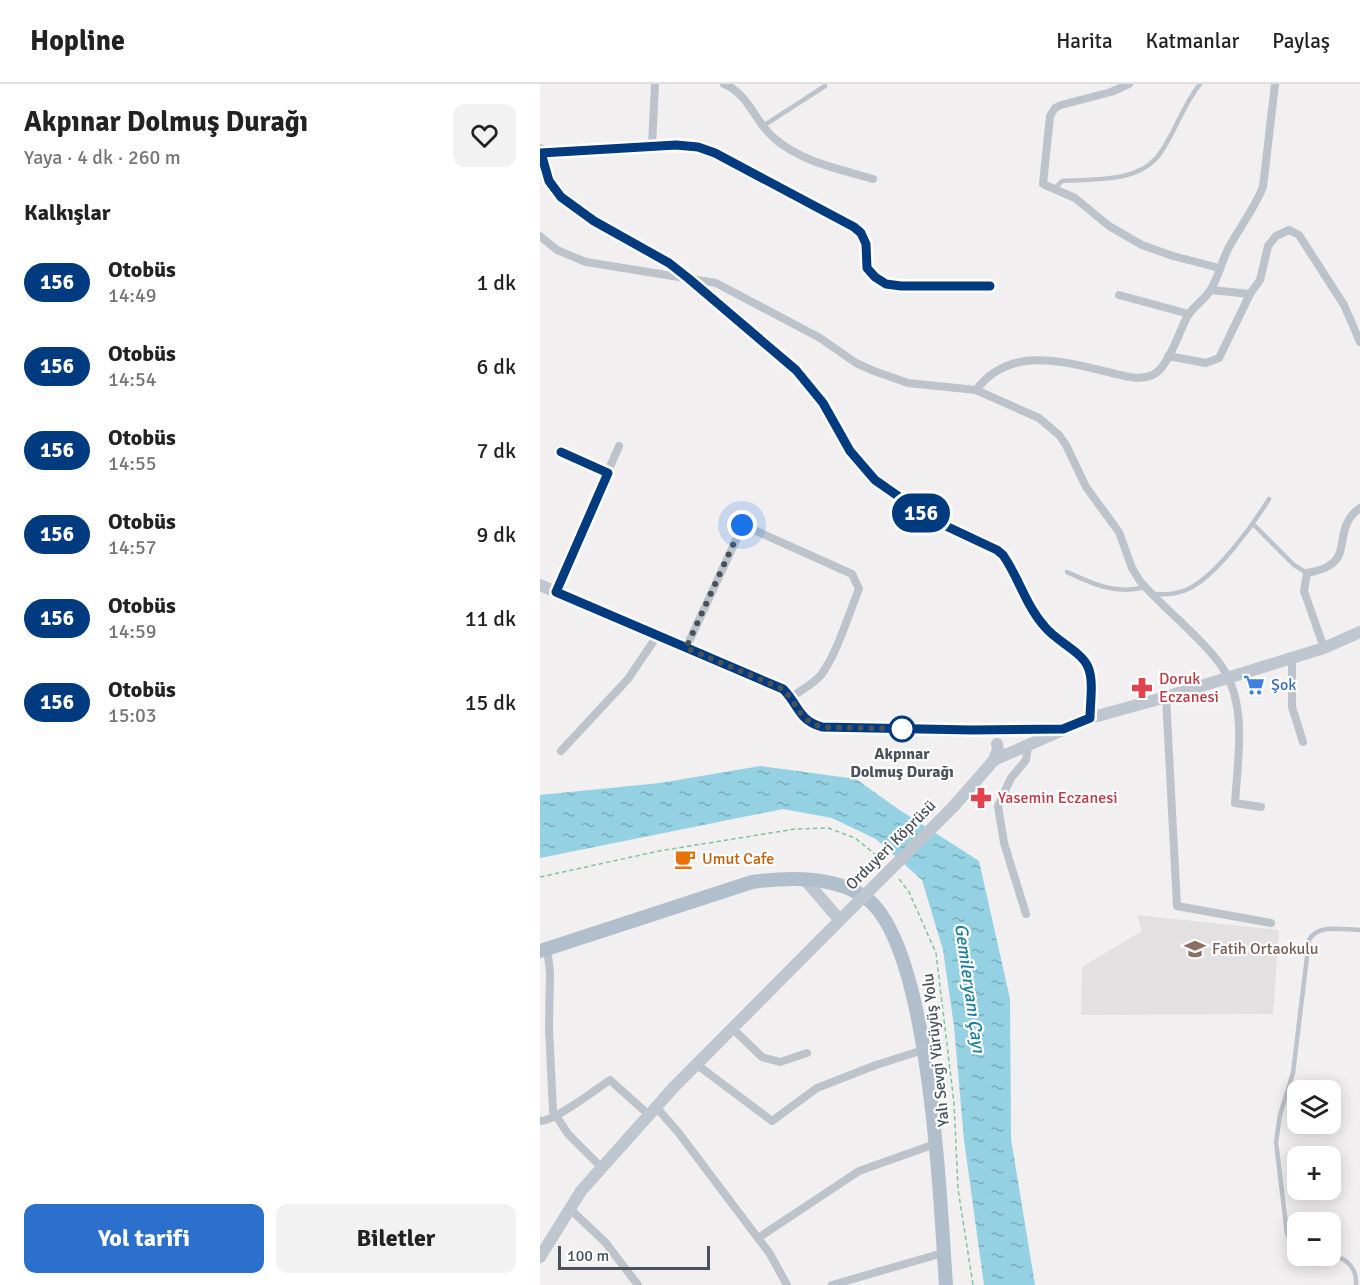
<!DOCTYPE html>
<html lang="tr">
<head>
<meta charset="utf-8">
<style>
	:root { --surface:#fff; --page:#f2f2f2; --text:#222; --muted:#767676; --line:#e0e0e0; --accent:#2c70ce }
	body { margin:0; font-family:Signika,sans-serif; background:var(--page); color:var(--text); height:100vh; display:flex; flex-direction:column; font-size:22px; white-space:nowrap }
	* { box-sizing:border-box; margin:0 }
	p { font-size:20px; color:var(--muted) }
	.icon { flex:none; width:33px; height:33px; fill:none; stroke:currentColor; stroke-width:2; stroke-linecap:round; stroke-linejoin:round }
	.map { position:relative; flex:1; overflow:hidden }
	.sheet { display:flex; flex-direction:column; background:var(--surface); width:540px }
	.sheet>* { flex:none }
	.badge { padding:0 12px; border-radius:20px; font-size:21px; line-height:39px }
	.controls { position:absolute; left:747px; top:996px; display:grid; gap:12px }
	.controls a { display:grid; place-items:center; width:54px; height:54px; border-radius:12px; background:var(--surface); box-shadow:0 3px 15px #0003; font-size:30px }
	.scale { position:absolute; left:18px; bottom:15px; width:152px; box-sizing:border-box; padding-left:6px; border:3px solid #49525a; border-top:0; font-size:16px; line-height:21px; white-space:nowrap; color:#49525a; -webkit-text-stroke:4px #fff; paint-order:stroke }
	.you { position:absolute; width:30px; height:30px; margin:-15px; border:4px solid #fff; border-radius:50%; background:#1a73e8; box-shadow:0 0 0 9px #1a73e833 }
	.map>.badge { position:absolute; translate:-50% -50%; box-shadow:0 0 0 3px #fff }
	h2 { padding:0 24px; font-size:22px; line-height:54px }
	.round { display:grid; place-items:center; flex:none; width:63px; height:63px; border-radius:12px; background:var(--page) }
	.summary { display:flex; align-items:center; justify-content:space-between; height:102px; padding:0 24px }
	h1 { font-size:28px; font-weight:700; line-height:45px }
	.cta { display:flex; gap:12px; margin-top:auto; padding:12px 24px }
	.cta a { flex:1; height:69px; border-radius:12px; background:var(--accent); color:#fff; font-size:24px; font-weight:700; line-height:69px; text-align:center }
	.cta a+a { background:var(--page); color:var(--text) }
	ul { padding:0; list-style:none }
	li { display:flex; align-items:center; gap:18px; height:84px; padding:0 24px }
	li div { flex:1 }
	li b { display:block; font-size:22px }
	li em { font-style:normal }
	li .badge { min-width:66px; font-weight:700; text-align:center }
	header { display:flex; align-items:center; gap:36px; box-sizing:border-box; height:84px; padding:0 30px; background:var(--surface); border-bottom:2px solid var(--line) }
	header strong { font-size:28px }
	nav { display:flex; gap:33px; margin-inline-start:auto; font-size:21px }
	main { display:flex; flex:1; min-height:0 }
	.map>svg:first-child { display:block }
	.education { fill:#e2e0e0 }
	.water { fill:url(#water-ripples) }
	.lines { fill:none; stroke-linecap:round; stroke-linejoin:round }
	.path { stroke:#7dc5a2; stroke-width:1.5; stroke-dasharray:4.5 3; stroke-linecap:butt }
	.lane { stroke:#bcc3ca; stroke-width:4.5 }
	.street { stroke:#bcc3ca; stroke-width:8 }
	.secondary { stroke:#bec7d0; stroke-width:12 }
	.primary { stroke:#b1becb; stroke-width:14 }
	.secondary-bridge { stroke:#bec7d0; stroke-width:12 }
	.line-casing { stroke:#fff; stroke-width:14 }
	.line { stroke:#003b80; stroke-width:9 }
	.walk { stroke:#49525a; stroke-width:6; stroke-dasharray:0 10.8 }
	.stop-dot { fill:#fff; stroke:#003b80; stroke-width:3 }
	.labels { text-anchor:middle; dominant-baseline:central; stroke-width:4.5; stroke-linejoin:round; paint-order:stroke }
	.health-label { font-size:16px; fill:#be3a42; stroke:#fff; text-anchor:start }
	.shop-label { font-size:16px; fill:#366cbe; stroke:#fff; text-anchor:start }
	.stop-label { font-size:16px; font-weight:bold; fill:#49525a; stroke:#fff }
	.street-label { font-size:16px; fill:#49525a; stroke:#fff }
	.food-label { font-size:16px; fill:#c56008; stroke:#fff; text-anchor:start }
	.education-label { font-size:16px; fill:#785e54; stroke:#fff; text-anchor:start }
	.water-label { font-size:18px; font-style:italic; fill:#1b7e9b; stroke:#fff }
</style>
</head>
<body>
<header>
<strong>Hopline</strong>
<nav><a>Harita</a><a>Katmanlar</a><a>Paylaş</a></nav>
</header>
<main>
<section class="sheet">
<div class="summary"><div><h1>Akpınar Dolmuş Durağı</h1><p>Yaya · 4 dk · 260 m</p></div><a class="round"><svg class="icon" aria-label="heart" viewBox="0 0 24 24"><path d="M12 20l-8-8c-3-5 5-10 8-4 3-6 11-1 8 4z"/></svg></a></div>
<h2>Kalkışlar</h2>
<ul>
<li><span class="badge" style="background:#003b80;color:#fff">156</span><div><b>Otobüs</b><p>14:49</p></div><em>1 dk</em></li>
<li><span class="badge" style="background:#003b80;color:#fff">156</span><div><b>Otobüs</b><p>14:54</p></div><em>6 dk</em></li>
<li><span class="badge" style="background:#003b80;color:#fff">156</span><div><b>Otobüs</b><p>14:55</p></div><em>7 dk</em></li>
<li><span class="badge" style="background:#003b80;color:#fff">156</span><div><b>Otobüs</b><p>14:57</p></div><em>9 dk</em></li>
<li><span class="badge" style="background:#003b80;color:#fff">156</span><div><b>Otobüs</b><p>14:59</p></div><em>11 dk</em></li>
<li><span class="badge" style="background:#003b80;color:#fff">156</span><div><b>Otobüs</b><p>15:03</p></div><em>15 dk</em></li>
</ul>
<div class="cta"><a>Yol tarifi</a><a>Biletler</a></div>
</section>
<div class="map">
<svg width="820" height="1201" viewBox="0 0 820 1201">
	<defs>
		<pattern id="water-ripples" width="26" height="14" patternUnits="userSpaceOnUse" patternTransform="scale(1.5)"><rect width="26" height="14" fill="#93d1e3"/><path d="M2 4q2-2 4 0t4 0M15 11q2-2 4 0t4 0" fill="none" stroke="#7aacbb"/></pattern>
	</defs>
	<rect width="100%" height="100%" fill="#f1efef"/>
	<path class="education" d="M597,831l142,15 -6,84 -192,1 1,-48 60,-36z"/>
	<path class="water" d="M220,682l96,13 42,30 81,52 31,138 1,140 24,146h-51l-20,-145 -10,-114 -11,-76 -21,-70 -46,-41 -44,-21 -49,-9 -243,49v-63l120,-12z"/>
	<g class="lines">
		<g class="path">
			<path d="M0,793l119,-26 136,-22 33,-1 27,10 27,22"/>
			<path d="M359,795l10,13 27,61 18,150 4,86 15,96"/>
		</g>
		<g class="lane">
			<path d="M223,42l62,-40"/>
			<path d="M515,104l7,-7c33,-2 79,2 99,-29 15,-22 22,-47 39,-68"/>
			<path d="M713,440l41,41 13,8"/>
			<path d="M527,488c26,12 49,23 78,15"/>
			<path d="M614,510c11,1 22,0 32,-4 29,-12 67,-65 83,-91"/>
			<path d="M758,1164l-7,-5 -4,-10 -11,-91 4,-27 13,-42 16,-133c9,-17 35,-10 51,-10"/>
			<path d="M790,1171c17,3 27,13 26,30"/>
		</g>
		<g class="street">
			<path d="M184,0c24,9 31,38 50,54 27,24 66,31 99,41"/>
			<path d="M589,0l-18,8 -50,13 -6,3 -5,8 -7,68 32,14 34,28 33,19 31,11 46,12"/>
			<path d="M112,62l3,-62"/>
			<path d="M0,64l5,24 16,25 33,24 75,42 20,15 107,92 27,33 27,48 25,29 56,39 66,31 6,5c16,23 23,51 42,72 11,14 37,25 43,40 6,14 2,35 2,51"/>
			<path d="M1,69l135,-8 22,3 17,5 139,74c26,20 -4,47 40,59h96"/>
			<path d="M0,152l17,14 29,12 130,21 104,55 36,25 18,8 34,12 68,7 63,28 20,17 7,10 20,42 33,45 13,36 8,13c24,28 54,50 77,79 32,39 21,96 18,143l26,4"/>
			<path d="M671,206l39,4"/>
			<path d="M579,211l70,19"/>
			<path d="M628,272l38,7 13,-5 31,-64 10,-14 8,-34 8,-10 13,-6 10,5 45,70 16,37"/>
			<path d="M436,306c35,-46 89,-28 136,-17 14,3 27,8 41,2 15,-7 26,-43 34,-58 6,-11 18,-17 24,-28 8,-13 11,-29 18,-42 11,-20 25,-38 34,-60l12,-103"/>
			<path d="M21,368l46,21"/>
			<path d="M16,508l63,-146"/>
			<path d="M146,564l57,-123 109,49 7,15c-10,24 -22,65 -38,86 -8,9 -20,16 -30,22"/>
			<path d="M784,564l-20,-57 3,-18c8,-2 17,-3 23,-8 20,-12 4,-39 30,-57"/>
			<path d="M752,573v50l11,35"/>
			<path d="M626,613l11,209 94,17"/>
			<path d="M21,667l67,-72 29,-43"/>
			<path d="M486,830l-22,-71 -6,-37 13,-28 15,-18 2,-14"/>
			<path d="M7,865l3,22 -1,57 4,83 15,23 34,34"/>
			<path d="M192,944l30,29 18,5 27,-9"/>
			<path d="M156,980l76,57 45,-33 59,-23 47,-15"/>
			<path d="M116,1023l22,25 92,122 17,31"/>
			<path d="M0,1037c15,0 56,-32 70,-41l39,35"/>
			<path d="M30,1125l35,33 33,43"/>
			<path d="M218,1154l101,-67 76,-27"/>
			<path d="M292,1201l111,-32"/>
		</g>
		<g class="secondary">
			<path d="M0,501l243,104c16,16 15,31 39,38l150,4 91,-3"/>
			<path d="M454,676l96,-42 76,-21 158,-49 36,-16"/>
			<path d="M414,722l40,-46 4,-10 -1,-6"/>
			<path d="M265,796l34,39"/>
			<path d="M0,1173l41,-66 93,-104 178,-179"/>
		</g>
		<path class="primary" d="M0,867l212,-69c36,-5 83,-7 114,16 65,48 74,305 80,387"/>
		<path class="secondary-bridge" d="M312,824l102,-102"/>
	</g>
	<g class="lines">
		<defs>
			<path id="line" d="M21,368l47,21 -52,119 227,97c16,16 15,31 39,38l150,3 91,-1 27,-11c0,-16 4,-37 -2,-51 -6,-15 -32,-26 -43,-40 -19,-21 -26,-49 -42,-72l-6,-5 -66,-31 -56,-39 -25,-29 -27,-48 -27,-33 -108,-92 -19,-15 -75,-42 -33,-24 -12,-16 -8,-28 135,-8 22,2 17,6 139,74 7,6 5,11 1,24 8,9 11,7 15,2h89"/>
		</defs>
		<use href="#line" class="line-casing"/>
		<use href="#line" class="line"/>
		<path class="walk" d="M202,441l-56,123 97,41c16,16 15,31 39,38l86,2h-6"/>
	</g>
	<defs>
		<symbol id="supermarket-bare" viewBox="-9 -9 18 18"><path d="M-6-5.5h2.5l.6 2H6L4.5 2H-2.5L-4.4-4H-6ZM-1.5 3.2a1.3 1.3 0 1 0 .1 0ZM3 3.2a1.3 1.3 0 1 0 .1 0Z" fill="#3f7fe0" stroke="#fff" stroke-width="2.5" paint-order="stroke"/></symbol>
		<symbol id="pharmacy-bare" viewBox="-9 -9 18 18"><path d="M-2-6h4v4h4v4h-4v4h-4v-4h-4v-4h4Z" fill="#e0444e" stroke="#fff" stroke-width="2.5" paint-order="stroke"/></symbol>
		<symbol id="cafe-bare" viewBox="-9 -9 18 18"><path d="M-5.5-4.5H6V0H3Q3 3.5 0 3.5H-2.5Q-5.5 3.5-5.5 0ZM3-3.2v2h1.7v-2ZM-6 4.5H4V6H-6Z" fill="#e8710a" stroke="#fff" stroke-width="2.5" paint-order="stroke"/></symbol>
		<symbol id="school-bare" viewBox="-9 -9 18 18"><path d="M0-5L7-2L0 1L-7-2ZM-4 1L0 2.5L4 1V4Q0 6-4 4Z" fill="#8d6e63" stroke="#fff" stroke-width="2.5" paint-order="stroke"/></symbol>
	</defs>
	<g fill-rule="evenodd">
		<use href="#supermarket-bare" x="699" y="586" width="30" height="30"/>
		<use href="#pharmacy-bare" x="587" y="589" width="30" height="30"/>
		<use href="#pharmacy-bare" x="426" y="699" width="30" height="30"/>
		<use href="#cafe-bare" x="130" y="760" width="30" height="30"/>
		<use href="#school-bare" x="640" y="850" width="30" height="30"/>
	</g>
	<circle class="stop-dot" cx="362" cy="645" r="12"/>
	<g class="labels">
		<g class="health-label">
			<text x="619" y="595">Doruk<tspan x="619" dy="18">Eczanesi</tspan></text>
			<text x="458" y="714">Yasemin Eczanesi</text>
		</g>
		<g class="shop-label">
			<text x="731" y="601">Şok</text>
		</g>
		<g class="stop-label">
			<text x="362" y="670">Akpınar<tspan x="362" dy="18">Dolmuş Durağı</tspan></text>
		</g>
		<g class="street-label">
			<text transform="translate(351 761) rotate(-45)">Orduyeri Köprüsü</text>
			<text transform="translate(396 966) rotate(-96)">Yalı Sevgi Yürüyüş Yolu</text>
		</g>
		<g class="food-label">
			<text x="162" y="775">Umut Cafe</text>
		</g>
		<g class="education-label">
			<text x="672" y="865">Fatih Ortaokulu</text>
		</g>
		<g class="water-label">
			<text transform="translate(430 904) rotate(82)">Gemileryanı Çayı</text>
		</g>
	</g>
</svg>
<div class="controls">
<a><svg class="icon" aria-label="layers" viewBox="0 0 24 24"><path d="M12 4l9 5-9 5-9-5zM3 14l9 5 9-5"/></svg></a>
<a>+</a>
<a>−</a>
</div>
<div class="scale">100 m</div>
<div class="you" style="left:202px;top:441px"></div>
<b class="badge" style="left:381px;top:429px;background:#003b80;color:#fff">156</b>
</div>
</main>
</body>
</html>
